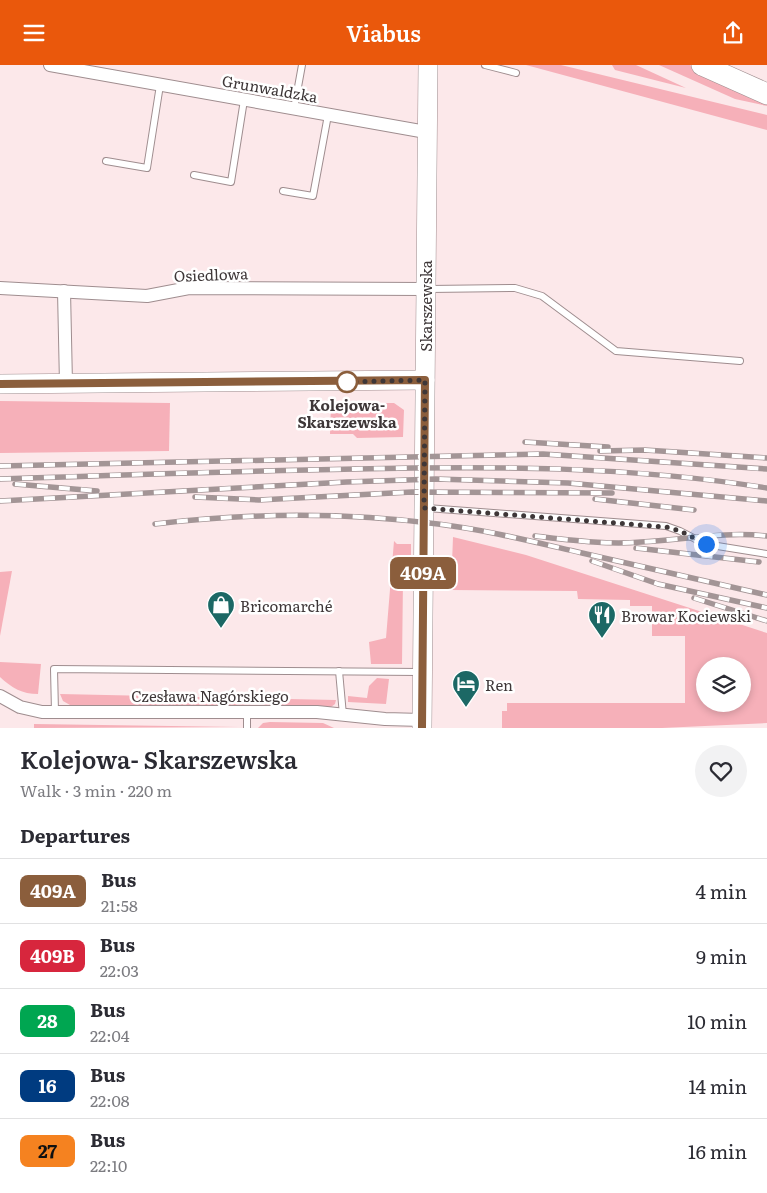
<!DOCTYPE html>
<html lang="en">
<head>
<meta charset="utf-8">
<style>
	:root { --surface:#fff; --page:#f2f2f3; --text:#2b2b33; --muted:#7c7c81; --line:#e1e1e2; --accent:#ea580c }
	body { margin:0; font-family:Literata,serif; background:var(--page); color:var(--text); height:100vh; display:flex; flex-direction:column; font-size:19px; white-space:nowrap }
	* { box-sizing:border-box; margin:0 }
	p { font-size:16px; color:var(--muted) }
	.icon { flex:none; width:28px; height:28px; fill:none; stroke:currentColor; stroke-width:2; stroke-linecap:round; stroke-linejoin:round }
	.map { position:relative; height:663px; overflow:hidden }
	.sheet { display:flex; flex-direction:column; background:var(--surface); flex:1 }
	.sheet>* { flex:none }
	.badge { padding:0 10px; border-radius:8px; font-size:18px; line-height:32px }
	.fabs { position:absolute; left:696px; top:592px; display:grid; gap:10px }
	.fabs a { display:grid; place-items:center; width:55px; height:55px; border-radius:50%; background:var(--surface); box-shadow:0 2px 8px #0003; font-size:25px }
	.you { position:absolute; width:25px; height:25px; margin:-12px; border:4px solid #fff; border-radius:50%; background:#1a73e8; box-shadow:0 0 0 8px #1a73e833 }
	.map>.badge { position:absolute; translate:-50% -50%; box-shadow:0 0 0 2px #fff }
	h2 { padding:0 20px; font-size:19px; line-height:45px }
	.round { display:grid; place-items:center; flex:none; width:52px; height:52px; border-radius:26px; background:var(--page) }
	.head { display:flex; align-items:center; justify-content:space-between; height:85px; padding:0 20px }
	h1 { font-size:24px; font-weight:600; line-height:38px }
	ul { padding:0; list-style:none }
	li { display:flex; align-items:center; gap:15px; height:65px; padding:0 20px; border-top:1px solid var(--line) }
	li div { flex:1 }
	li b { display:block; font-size:19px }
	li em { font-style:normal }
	li .badge { min-width:55px; font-weight:700; text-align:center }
	header { display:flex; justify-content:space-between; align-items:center; height:65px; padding:0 20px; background:var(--accent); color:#fff; font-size:22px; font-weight:600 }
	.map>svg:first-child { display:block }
	.green { fill:#f6b0b9; fill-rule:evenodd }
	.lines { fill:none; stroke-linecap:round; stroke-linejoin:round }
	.lane-casing { stroke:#9f8d8f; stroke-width:8 }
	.street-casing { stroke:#9f8d8f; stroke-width:14 }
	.secondary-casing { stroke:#9f8d8f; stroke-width:20 }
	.primary-casing { stroke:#9f8d8f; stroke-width:22 }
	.lane { stroke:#fff; stroke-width:6 }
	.street { stroke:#fff; stroke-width:12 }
	.secondary { stroke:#fff; stroke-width:19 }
	.primary { stroke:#fff; stroke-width:21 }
	.rail-casing { stroke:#a39596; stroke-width:5.5 }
	.rail { stroke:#fff; stroke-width:4; stroke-dasharray:11; stroke-linecap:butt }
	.line-casing { stroke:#fff; stroke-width:11 }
	.line { stroke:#8b5e3c; stroke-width:8 }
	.walk { stroke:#3e3738; stroke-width:5; stroke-dasharray:0 9 }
	.stop-dot { fill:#fff; stroke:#8b5e3c; stroke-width:2.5 }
	.labels { text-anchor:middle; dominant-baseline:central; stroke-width:5; stroke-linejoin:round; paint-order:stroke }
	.street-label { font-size:15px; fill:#3e3738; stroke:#fff }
	.stop-label { font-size:15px; font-weight:bold; fill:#3e3738; stroke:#fff }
	.poi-label { font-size:15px; fill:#3e3738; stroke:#fff; text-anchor:start }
</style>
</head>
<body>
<header><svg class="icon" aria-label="menu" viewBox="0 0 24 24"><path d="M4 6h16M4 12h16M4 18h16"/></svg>Viabus<svg class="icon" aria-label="share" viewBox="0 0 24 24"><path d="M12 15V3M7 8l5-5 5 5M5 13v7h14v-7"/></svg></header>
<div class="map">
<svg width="767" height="663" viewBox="0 0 767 663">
	<rect width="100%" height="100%" fill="#fce8ea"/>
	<g class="green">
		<path d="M526,0h35l206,50v15z"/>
		<path d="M612,0h24l50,23 -71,-18z"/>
		<path d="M659,0h31l77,33v8l-32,-7z"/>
		<path d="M0,336l170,2 -1,48 -169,2z"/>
		<path d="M331,338h63l10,7 -1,27 -46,1 -4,-4h-23z"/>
		<path d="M453,472l73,18 241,78v90l-105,5h-160v-17h5v-8h178v-67h-33v-30h-22v-6l-52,-1 -1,-8 -126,-1zM742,601v38h-37v-38z"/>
		<path d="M394,476l3,3h14v12l-8,23 -1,85h-31l-2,-22 17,-4z"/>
		<path d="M12,506l-12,65v-64z"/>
		<path d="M0,597l41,2 -3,30c-16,0 -26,-6 -38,-17z"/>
		<path d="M377,613l12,1 -3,25 -38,-2v-6l19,2 2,-12z"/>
		<path d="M60,629l276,6 -1,4 -4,3 -76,-3 -45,3 -140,-2 -7,-4z"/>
		<path d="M270,657l53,1 11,5h-76l5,-5z"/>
		<path d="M34,659l205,3 -205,1z"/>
	</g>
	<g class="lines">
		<defs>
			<g id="lane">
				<path d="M485,0l31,8"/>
				<path d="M294,44l8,-44"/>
				<path d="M106,96l41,7 13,-83"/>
				<path d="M194,110l37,7 13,-82"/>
				<path d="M283,126l30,5 15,-81"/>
				<path d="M429,224l86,-1 27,8 74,55 124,10"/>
				<path d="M427,443l239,18 14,5 25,13 62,10"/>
				<path d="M339,606l4,44"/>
				<path d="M247,646v17"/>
				<path d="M55,647l-1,-43 367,3"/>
			</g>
			<g id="street">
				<path d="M50,0l376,67"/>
				<path d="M0,223l147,8 42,-8 236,1"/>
				<path d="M64,226l2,93"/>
				<path d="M0,631l20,11 22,5h275l68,7 37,1"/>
			</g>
			<g id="secondary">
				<path d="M0,319l425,-4"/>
				<path d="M422,663c4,-221 2,-442 6,-663"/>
			</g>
			<path id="primary" d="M702,0l65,29"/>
		</defs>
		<use href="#lane" class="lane-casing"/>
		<use href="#street" class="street-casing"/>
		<use href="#secondary" class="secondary-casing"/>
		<use href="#primary" class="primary-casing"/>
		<use href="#lane" class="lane"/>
		<use href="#street" class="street"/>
		<use href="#secondary" class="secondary"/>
		<use href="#primary" class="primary"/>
		<defs>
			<g id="rail">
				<path d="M525,377l83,5"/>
				<path d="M600,386l45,-1 122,8"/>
				<path d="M0,401l543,-12 224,15"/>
				<path d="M0,414c118,-4 237,-8 355,-10 137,-3 276,-3 412,19"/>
				<path d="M15,419l82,7"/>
				<path d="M195,432l64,3 153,-8 200,1"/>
				<path d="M595,434l99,11"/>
				<path d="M0,436l347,-19 89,-3 132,4 199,18"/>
				<path d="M155,459c93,-11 190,-12 283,0 49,6 96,18 144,29 62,14 123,28 185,42"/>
				<path d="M535,471c35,4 71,9 106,6 42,-2 84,-11 126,-6"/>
				<path d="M636,483l123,14"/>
				<path d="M592,496l66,23 109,24"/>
				<path d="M694,533l73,23"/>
			</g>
		</defs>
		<use href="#rail" class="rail-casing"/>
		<use href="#rail" class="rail"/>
	</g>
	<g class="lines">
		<defs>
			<path id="line" d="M0,319l425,-4 -3,348"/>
		</defs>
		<use href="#line" class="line-casing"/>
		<use href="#line" class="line"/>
		<path class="walk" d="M347,317l78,-2 -1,128 242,19 14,4 26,13"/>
	</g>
	<defs>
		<symbol id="shop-pin" viewBox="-11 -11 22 30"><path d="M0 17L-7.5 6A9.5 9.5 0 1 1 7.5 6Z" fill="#1c6865" stroke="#fff"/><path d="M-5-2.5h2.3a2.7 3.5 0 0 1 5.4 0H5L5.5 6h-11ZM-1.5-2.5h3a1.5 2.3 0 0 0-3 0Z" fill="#fff"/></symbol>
		<symbol id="restaurant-pin" viewBox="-11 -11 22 30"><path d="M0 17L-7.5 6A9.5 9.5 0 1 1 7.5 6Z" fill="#1c6865" stroke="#fff"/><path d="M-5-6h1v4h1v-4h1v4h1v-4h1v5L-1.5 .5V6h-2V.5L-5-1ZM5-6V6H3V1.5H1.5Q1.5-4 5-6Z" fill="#fff"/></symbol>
		<symbol id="hotel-pin" viewBox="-11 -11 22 30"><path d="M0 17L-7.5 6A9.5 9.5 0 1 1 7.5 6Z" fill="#1c6865" stroke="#fff"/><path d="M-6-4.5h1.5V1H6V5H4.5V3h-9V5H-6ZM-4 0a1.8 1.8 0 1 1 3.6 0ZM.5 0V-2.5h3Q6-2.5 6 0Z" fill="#fff"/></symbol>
	</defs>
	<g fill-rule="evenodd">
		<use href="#shop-pin" x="205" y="524" width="32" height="43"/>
		<use href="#restaurant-pin" x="586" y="534" width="32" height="43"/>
		<use href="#hotel-pin" x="450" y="603" width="32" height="43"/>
	</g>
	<circle class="stop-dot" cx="347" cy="317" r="10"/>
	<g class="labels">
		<g class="street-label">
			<text transform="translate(270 23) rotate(10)">Grunwaldzka</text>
			<text transform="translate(211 209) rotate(-2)">Osiedlowa</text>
			<text transform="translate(425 241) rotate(-90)">Skarszewska</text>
			<text x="210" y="630">Czesława Nagórskiego</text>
		</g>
		<g class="stop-label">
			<text x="347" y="339">Kolejowa-<tspan x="347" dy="17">Skarszewska</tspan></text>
		</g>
		<g class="poi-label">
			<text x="240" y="540">Bricomarché</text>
			<text x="621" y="550">Browar Kociewski</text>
			<text x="485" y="619">Ren</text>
		</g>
	</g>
</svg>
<div class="fabs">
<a><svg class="icon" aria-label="layers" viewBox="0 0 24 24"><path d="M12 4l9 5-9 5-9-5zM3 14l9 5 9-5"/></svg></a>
</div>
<div class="you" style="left:706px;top:479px"></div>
<b class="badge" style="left:423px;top:508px;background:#8b5e3c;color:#fff">409A</b>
</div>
<section class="sheet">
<div class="head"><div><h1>Kolejowa- Skarszewska</h1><p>Walk · 3 min · 220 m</p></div><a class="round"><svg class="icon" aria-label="heart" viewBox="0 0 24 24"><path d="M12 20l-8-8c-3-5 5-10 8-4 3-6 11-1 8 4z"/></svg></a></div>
<h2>Departures</h2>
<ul>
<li><span class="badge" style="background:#8b5e3c;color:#fff">409A</span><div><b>Bus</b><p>21:58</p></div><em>4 min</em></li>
<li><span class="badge" style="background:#d7263d;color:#fff">409B</span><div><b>Bus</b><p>22:03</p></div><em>9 min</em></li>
<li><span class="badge" style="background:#00a651;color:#fff">28</span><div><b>Bus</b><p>22:04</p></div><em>10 min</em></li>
<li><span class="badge" style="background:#003b80;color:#fff">16</span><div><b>Bus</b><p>22:08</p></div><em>14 min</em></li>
<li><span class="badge" style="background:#f58220;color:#111">27</span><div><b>Bus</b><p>22:10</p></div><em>16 min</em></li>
</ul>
</section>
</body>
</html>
